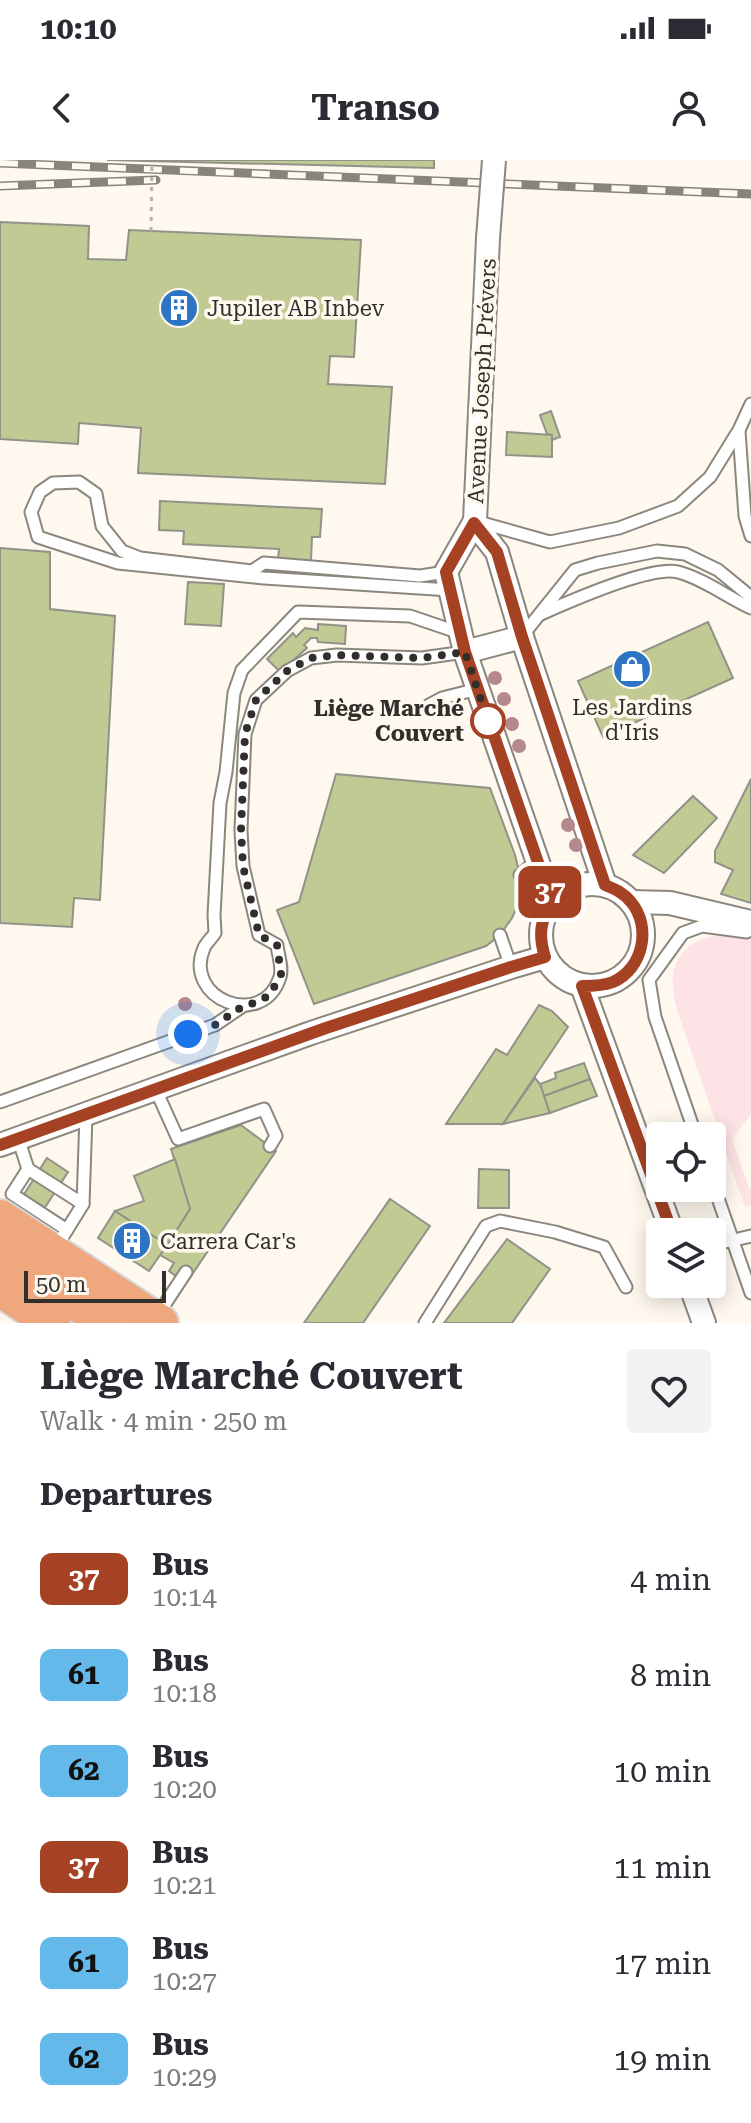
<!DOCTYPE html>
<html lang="en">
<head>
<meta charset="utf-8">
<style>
	:root { --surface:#fff; --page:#f2f2f3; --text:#2b2b33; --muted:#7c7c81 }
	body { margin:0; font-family:"Roboto Serif",serif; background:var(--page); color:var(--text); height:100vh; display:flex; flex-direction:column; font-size:30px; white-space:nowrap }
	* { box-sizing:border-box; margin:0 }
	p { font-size:26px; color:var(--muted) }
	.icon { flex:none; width:44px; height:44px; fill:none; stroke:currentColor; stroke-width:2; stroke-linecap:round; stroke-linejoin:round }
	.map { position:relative; height:1163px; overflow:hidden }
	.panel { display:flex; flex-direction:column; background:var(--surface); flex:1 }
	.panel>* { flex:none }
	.badge { padding:0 16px; border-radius:12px; font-size:28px; line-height:52px }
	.buttons { position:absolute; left:646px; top:962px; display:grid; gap:16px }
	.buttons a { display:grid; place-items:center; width:80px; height:80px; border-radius:8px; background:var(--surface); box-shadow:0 4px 20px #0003; font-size:40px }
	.scale { position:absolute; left:24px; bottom:20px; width:142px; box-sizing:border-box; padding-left:8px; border:4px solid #312f2b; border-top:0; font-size:22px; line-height:28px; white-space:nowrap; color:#312f2b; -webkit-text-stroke:6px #fef8ef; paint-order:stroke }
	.you { position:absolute; width:40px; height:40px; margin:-20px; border:6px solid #fff; border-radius:50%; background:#1a73e8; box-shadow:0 0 0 12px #1a73e833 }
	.map>.badge { position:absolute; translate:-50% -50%; box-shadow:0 0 0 4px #fff }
	h2 { padding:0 40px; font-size:30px; line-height:72px }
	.round { display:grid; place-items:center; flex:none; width:84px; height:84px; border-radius:8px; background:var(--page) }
	.overview { display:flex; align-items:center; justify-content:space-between; height:136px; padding:0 40px }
	h1 { font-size:38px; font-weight:700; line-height:60px }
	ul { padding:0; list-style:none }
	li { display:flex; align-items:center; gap:24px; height:96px; padding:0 40px }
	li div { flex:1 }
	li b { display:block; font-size:30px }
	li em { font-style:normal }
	li .badge { min-width:88px; font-weight:700; text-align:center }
	.status { display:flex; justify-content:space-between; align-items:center; height:56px; padding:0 40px; background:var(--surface); direction:ltr }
	.status svg { height:22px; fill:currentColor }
	header { display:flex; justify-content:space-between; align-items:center; height:104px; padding:0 40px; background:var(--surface); font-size:36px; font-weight:700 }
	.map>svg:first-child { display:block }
	.green { fill:#fde3e6 }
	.building { fill:#c1ca93; stroke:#919289; stroke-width:2 }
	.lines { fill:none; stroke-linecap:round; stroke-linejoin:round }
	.service-casing { stroke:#8c877e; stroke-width:15 }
	.minor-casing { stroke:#8c877e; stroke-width:26 }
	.primary-casing { stroke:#d6d5d5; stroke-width:40 }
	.service { stroke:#fff; stroke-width:11 }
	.minor { stroke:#fff; stroke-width:22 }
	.primary { stroke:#efa77e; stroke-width:36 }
	.rail-casing { stroke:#87847d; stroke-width:9 }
	.rail { stroke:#fef8ef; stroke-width:6; stroke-dasharray:18; stroke-linecap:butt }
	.minor-bridge-casing { stroke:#8c877e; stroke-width:26; stroke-linecap:butt }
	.path-bridge { stroke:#b6b1aa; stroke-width:3; stroke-dasharray:4 6; stroke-linecap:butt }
	.minor-bridge { stroke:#fff; stroke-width:22 }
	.tree { fill:#b4888c }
	.line-casing { stroke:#fff; stroke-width:18 }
	.line { stroke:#a64224; stroke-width:12 }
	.walk { stroke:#312f2b; stroke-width:8; stroke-dasharray:0 14.4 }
	.stop-dot { fill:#fff; stroke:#a64224; stroke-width:4 }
	.labels { text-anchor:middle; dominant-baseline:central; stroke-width:7; stroke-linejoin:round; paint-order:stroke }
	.poi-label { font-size:22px; fill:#312f2b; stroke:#fef8ef; text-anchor:start }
	.street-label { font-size:22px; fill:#312f2b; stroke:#fef8ef }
	.stop-label { font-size:22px; font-weight:bold; fill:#312f2b; stroke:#fef8ef; text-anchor:end }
</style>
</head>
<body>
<div class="status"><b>10:10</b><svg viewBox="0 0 49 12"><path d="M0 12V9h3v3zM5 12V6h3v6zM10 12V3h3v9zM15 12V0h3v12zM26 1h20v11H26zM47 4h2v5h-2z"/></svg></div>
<header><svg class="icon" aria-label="back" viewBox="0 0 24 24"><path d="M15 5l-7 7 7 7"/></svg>Transo<svg class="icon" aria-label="person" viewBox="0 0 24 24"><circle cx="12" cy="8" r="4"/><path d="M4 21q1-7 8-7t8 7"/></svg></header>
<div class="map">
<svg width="751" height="1163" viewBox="0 0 751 1163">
	<rect width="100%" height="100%" fill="#fef8ef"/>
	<path class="green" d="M715,776l36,3v175l-19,25 16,46 3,3v17l-6,2 -68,-197c-10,-36 -4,-66 38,-74z"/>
	<g class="building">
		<path d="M107,0h327v8z"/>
		<path d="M0,62l89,4 -1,33 38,1 3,-30 232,10 -7,117 -24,-1 -2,28 64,3 -7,97 -247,-11 3,-45 -62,-5 -1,21 -78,-5z"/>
		<path d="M551,251l9,26 -8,3v-5l-5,-1 -7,-19z"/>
		<path d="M507,272l45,3v22l-46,-2z"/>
		<path d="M160,341l162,8 -2,28h-8l-1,24 -33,-2 1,-10 -96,-5 1,-13 -25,-1z"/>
		<path d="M0,388l50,4v57l65,7 -15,284 -26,-2 -2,29 -72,-4z"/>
		<path d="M188,422l36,2 -3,42 -36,-2z"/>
		<path d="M708,462l25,56 -130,59 -25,-56z"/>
		<path d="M318,464l28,2 -1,18 -27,-2 -1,-4h-6l-7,7 3,3 -27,24 -13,-13 26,-26 3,4 9,-9 13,2z"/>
		<path d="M336,614l154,14 25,67 5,20 1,23 -9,20 -12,17 -14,11 -172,58 -37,-94 22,-8z"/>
		<path d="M751,619v124l-30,-9 12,-24 -18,-8v-11z"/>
		<path d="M693,636l24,22 -53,55 -31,-18z"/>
		<path d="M539,845l13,6 16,16 -65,97h-57l50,-75 11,6z"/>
		<path d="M584,903l6,16 -46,17 -4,-12 16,-6 -1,-5z"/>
		<path d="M535,918l5,6 10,29 -47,11z"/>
		<path d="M590,919l7,17 -47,17 -6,-17z"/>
		<path d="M241,965l35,26 -85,125 -9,-7 -5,8 -8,-6 5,-8 -14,-8 30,-46 -19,-60z"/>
		<path d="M47,998l21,14 -24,37 -21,-13z"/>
		<path d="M175,999l15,50 -23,36 -52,-34 29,-10 -10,-25z"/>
		<path d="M479,1009l30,1v38h-31z"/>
		<path d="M390,1039l40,27 -67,97h-59z"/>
		<path d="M115,1051l52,34 -18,26 -51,-33z"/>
		<path d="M507,1079l43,30 -38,54h-68z"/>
	</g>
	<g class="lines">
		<defs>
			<g id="service">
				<path d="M739,271l6,85 6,20"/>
				<path d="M475,361l75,21 69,-14 59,-22 32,-29 29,-47 12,-26"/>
				<path d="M446,412l-26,4 -156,-13 -12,8 -112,-13 -18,-7 -20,-25 -6,-32 -17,-12 -26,1 -13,9 -9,20 7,25 80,26 146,15 186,12"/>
				<path d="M541,454c27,-12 110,-49 137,-42 26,7 49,25 73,36"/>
				<path d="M460,473l-50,-17 -112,-4 -56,58 -8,23 -8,79 -6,31 -6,112 1,18c-3,5 -9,10 -11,15 -22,51 59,83 76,29 3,-9 -2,-22 -3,-32l-18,-10 -16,-69 -2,-36 4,-96 11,-34 31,-29 24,-13 26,-3 85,3 43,-6"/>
				<path d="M522,476l53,-66 23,-7 59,-12 28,3 33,16 33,27"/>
				<path d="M429,545l13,-7 36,-9"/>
				<path d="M520,715l17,-15"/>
				<path d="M500,775l11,32"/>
				<path d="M155,928l23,51 86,-30 12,27 -6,10"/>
				<path d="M0,942l215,-77 28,-19"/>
				<path d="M696,976l-41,-119 -6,-37 34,-47 19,-7 45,6"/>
				<path d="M18,978l10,31 55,35"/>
				<path d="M28,1009l-16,25 55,36"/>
				<path d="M712,1021l39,112"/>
				<path d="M712,1085l39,-9"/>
				<path d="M55,1089l28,-45 3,-89"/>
				<path d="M157,1156l29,-44"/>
				<path d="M425,1163l61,-97 14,-5 55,11 49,15 22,40"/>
			</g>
			<g id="minor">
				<path d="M488,78l-13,283 -29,51 19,80 77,222 12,25"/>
				<path d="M474,363l23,29 25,85 83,248"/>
				<path d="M465,492l57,-15"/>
				<circle cx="592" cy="775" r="51"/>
				<path d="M632,742l38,1 81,19"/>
				<path d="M582,826l90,246"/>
				<path d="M0,985l311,-112 200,-66 34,-10"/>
				<path d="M690,1124l14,39"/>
			</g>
			<g id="primary">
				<path d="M0,1058l160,105"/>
				<path d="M0,1092l107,71"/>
				<path d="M0,1128l52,35"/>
			</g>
		</defs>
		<use href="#service" class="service-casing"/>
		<use href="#minor" class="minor-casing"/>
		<use href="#primary" class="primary-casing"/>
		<use href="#service" class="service"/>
		<use href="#minor" class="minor"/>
		<use href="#primary" class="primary"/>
		<defs>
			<g id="rail">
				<path d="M0,3l751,31"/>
				<path d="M0,26l156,-6"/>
			</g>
		</defs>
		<use href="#rail" class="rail-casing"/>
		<use href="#rail" class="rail"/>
		<defs>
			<path id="minor-bridge" d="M488,78l6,-78"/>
		</defs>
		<use href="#minor-bridge" class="minor-bridge-casing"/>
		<path class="path-bridge" d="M151,71l1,-69"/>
		<use href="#minor-bridge" class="minor-bridge"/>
	</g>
	<g class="tree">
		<circle cx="495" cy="518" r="7"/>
		<circle cx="504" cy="539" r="7"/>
		<circle cx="512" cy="564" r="7"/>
		<circle cx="519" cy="586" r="7"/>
		<circle cx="568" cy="665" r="7"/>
		<circle cx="576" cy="685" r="7"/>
		<circle cx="185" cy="844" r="7"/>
	</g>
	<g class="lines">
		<defs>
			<path id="line" d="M0,985l326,-117 185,-61 34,-10c-7,-22 -5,-38 9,-58l-12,-25 -77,-222 -19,-80 28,-49 23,29 25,85 83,248c10,4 19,8 26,17 21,25 12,67 -18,80 -10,4 -21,4 -31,4l90,246"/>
		</defs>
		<use href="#line" class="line-casing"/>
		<use href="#line" class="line"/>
		<path class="walk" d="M188,874l27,-9 28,-19 18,-5 10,-8 10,-19 -4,-29 -18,-10 -16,-69 -2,-36 4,-96 11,-34 31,-29 24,-13 26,-3 85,3 43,-6 23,69"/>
	</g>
	<defs>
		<symbol id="building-disc" viewBox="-11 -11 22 22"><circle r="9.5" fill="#2d74c5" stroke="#fef8ef"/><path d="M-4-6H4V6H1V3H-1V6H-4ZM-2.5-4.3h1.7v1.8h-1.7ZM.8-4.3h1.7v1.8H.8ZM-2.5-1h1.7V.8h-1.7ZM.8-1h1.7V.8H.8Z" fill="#fff"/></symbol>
		<symbol id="shop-disc" viewBox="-11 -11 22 22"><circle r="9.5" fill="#2d74c5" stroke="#fef8ef"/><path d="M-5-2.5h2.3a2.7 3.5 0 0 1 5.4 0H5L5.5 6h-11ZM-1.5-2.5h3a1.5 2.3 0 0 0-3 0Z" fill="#fff"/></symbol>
	</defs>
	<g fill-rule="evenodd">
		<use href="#building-disc" x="157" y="126" width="44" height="44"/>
		<use href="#shop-disc" x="610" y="487" width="44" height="44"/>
		<use href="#building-disc" x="110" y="1059" width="44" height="44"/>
	</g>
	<circle class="stop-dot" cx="488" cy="561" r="16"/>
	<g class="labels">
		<g class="poi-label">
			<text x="207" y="148">Jupiler AB Inbev</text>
			<text x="632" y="547" text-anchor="middle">Les Jardins<tspan x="632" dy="25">d'Iris</tspan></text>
			<text x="160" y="1081">Carrera Car's</text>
		</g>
		<g class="street-label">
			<text transform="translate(482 221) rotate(-87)">Avenue Joseph Prévers</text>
		</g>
		<g class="stop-label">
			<text x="464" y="548">Liège Marché<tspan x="464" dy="25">Couvert</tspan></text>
		</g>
	</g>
</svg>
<div class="buttons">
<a><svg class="icon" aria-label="locate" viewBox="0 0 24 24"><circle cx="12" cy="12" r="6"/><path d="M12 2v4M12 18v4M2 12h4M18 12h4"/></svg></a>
<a><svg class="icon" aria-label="layers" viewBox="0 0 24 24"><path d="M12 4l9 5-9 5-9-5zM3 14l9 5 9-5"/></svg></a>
</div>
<div class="scale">50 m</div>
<div class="you" style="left:188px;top:874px"></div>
<b class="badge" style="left:550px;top:732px;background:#a64224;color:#fff">37</b>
</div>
<section class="panel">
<div class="overview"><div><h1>Liège Marché Couvert</h1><p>Walk · 4 min · 250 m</p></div><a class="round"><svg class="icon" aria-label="heart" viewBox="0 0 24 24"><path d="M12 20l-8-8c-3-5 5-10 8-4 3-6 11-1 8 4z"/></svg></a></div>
<h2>Departures</h2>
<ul>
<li><span class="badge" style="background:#a64224;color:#fff">37</span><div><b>Bus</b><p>10:14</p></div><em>4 min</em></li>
<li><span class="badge" style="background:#63b9e9;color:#111">61</span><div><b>Bus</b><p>10:18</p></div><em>8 min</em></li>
<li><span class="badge" style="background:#63b9e9;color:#111">62</span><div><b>Bus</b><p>10:20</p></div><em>10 min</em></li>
<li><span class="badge" style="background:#a64224;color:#fff">37</span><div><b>Bus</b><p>10:21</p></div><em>11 min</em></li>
<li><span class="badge" style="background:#63b9e9;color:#111">61</span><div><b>Bus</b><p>10:27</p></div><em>17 min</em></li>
<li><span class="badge" style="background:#63b9e9;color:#111">62</span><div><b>Bus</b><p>10:29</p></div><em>19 min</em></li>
</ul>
</section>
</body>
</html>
